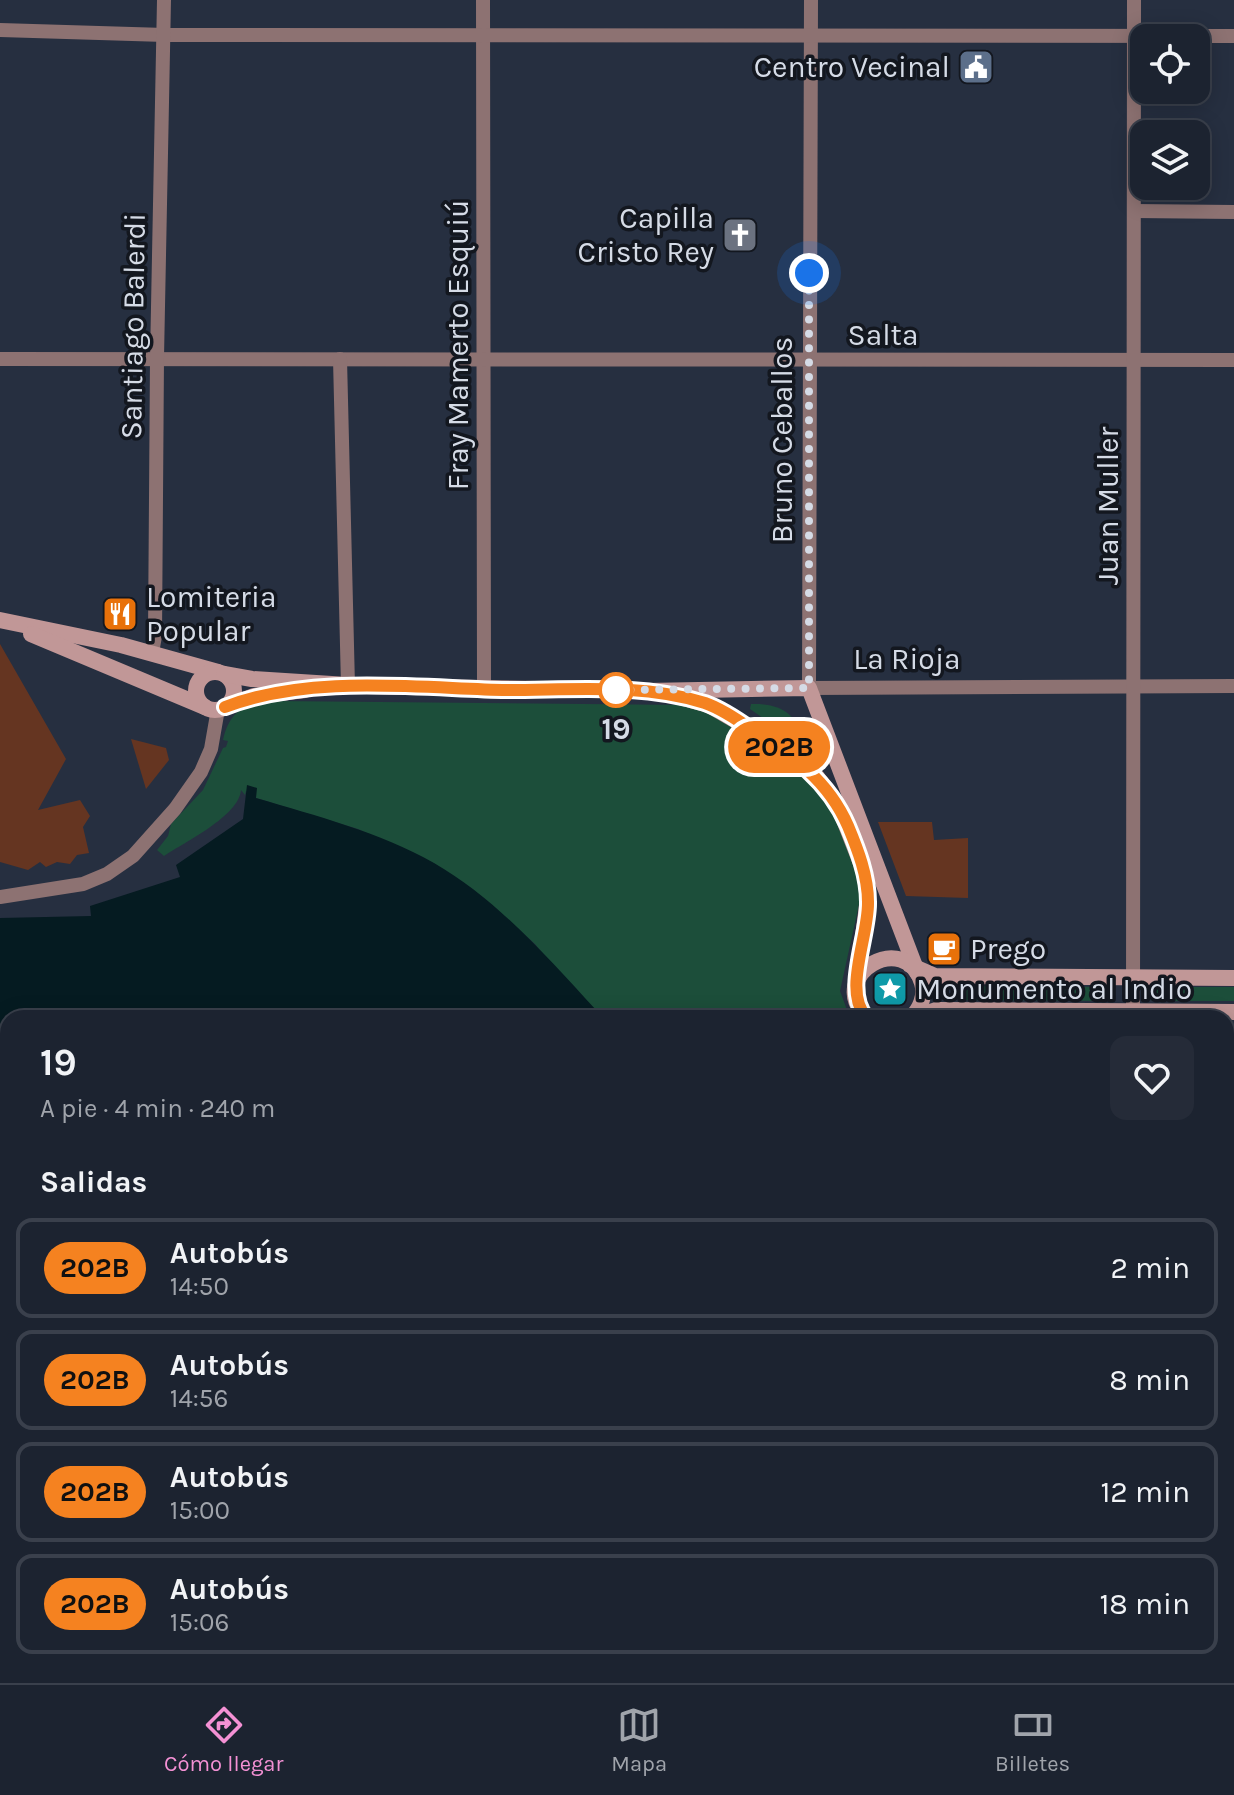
<!DOCTYPE html>
<html lang="es">
<head>
<meta charset="utf-8">
<style>
	:root { --surface:#1c2330; --page:#252b38; --text:#f1f3f6; --muted:#a0a4ab; --line:#3a404c; --accent:#f491d4 }
	body { margin:0; font-family:Karla,sans-serif; background:var(--page); color:var(--text); height:100vh; display:flex; flex-direction:column; font-size:30px; white-space:nowrap }
	* { box-sizing:border-box; margin:0 }
	p { font-size:26px; color:var(--muted) }
	.icon { flex:none; width:44px; height:44px; fill:none; stroke:currentColor; stroke-width:2; stroke-linecap:round; stroke-linejoin:round }
	.map { position:relative; flex:1; overflow:hidden }
	.side { position:absolute; left:0px; top:1010px; width:1234px; height:674px; display:flex; flex-direction:column; background:var(--surface); border-radius:24px 24px 0 0; box-shadow:0 4px 20px #0003,0 0 0 2px var(--line) }
	.side>* { flex:none }
	.badge { padding:0 16px; border-radius:26px; font-size:28px; line-height:52px }
	.controls { position:absolute; left:1130px; top:24px; display:grid; gap:16px }
	.controls a { display:grid; place-items:center; width:80px; height:80px; border-radius:16px; background:var(--surface); box-shadow:0 4px 20px #0003,0 0 0 2px var(--line); font-size:40px }
	.you { position:absolute; width:40px; height:40px; margin:-20px; border:6px solid #fff; border-radius:50%; background:#1a73e8; box-shadow:0 0 0 12px #1a73e833 }
	.map>.badge { position:absolute; translate:-50% -50%; box-shadow:0 0 0 4px #fff }
	h2 { padding:0 40px; font-size:30px; line-height:72px }
	.round { display:grid; place-items:center; flex:none; width:84px; height:84px; border-radius:16px; background:var(--page) }
	.summary { display:flex; align-items:center; justify-content:space-between; height:136px; padding:0 40px }
	h1 { font-size:38px; font-weight:700; line-height:60px }
	ul { padding:0; list-style:none }
	li { display:flex; align-items:center; gap:24px; height:100px; margin:0 16px 12px; padding:0 24px; border:4px solid var(--line); border-radius:16px }
	li div { flex:1 }
	li b { display:block; font-size:30px }
	li em { font-style:normal }
	li .badge { min-width:88px; font-weight:700; text-align:center }
	.tab-bar { display:flex; justify-content:space-around; align-items:center; height:112px; border-top:2px solid var(--line); background:var(--surface); font-size:22px; color:var(--muted) }
	.tab-bar a { display:grid; justify-items:center; gap:4px }
	.tab-bar .selected { color:var(--accent) }
	.map>svg:first-child { display:block }
	.green { fill:#1c4e3a }
	.water { fill:#051b21 }
	.building { fill:#653521 }
	.lines { fill:none; stroke-linecap:round; stroke-linejoin:round }
	.street { stroke:#8d7272; stroke-width:14 }
	.secondary { stroke:#c19797; stroke-width:16 }
	.line-casing { stroke:#fff; stroke-width:18 }
	.line { stroke:#f58220; stroke-width:12 }
	.walk { stroke:#d5dbe6; stroke-width:8; stroke-dasharray:0 14.4 }
	.stop-dot { fill:#fff; stroke:#f58220; stroke-width:4 }
	.labels { text-anchor:middle; dominant-baseline:central; stroke-width:7; stroke-linejoin:round; paint-order:stroke }
	.poi-label { font-size:30px; fill:#d5dbe6; stroke:#13171f; text-anchor:start }
	.street-label { font-size:30px; fill:#d5dbe6; stroke:#13171f }
	.stop-label { font-size:30px; font-weight:bold; fill:#d5dbe6; stroke:#13171f }
</style>
</head>
<body>
<div class="map">
<svg width="1234" height="1683" viewBox="0 0 1234 1683">
	<rect width="100%" height="100%" fill="#262f40"/>
	<g class="green">
		<path d="M274,701l412,4h8l46,25 48,33 39,32 28,66 5,39 -20,91 10,27h-256l-59,-74 -51,-46 -49,-34 -77,-35 -102,-31 -10,-7 -1,4 -4,-5c-2,26 -56,52 -77,66l-7,-6 11,-14 3,-12 32,-34 20,-42 3,-1 2,-6 -5,-1c7,-31 23,-36 51,-39z"/>
		<path d="M751,704c26,-1 47,8 50,36h-7l-44,-31z"/>
		<path d="M961,986l148,1 6,7 -2,6 -5,1 -147,-1 -5,-2 -2,-6z"/>
		<path d="M1151,987h83v14h-82l-7,-7 1,-5z"/>
		<path d="M0,1568h8v108h296l-1,7h-303z"/>
		<path d="M720,1676h113l-4,7h-107z"/>
	</g>
	<g class="water">
		<path d="M247,785l10,3 -1,10c61,18 123,34 178,65 64,37 113,94 163,148l-2,7h-587v322l-8,-1v-421l91,-2 -1,-10 90,-29 -4,-12 67,-46z"/>
		<path d="M304,1676h416l2,7h-419z"/>
	</g>
	<g class="building">
		<path d="M0,644l66,115 -28,51 42,-10 10,16 -7,11 6,26 -12,2 -7,9 -13,-2 -11,5 -6,-5 -12,8 -28,-8z"/>
		<path d="M131,739l35,9 3,12 -23,29z"/>
		<path d="M878,822h54l2,18 34,-2v60l-62,-2z"/>
	</g>
	<g class="lines">
		<g class="street">
			<path d="M483,0l1,689"/>
			<path d="M811,0l-2,688 425,-2"/>
			<path d="M0,30l165,5 1069,1"/>
			<path d="M1134,211l100,1"/>
			<path d="M0,359l1234,1"/>
			<path d="M340,359l8,327"/>
			<path d="M152,653l3,-17 2,-278 7,-358"/>
			<path d="M0,897l83,-13 24,-10 26,-18 42,-47 26,-37 10,-23 7,-40"/>
			<path d="M1133,1013l1,-1013"/>
			<path d="M1226,1342h8"/>
			<path d="M1226,1668h8"/>
		</g>
		<g class="secondary">
			<path d="M0,620l121,25 97,27"/>
			<path d="M31,634l174,73"/>
			<circle cx="215" cy="691" r="19"/>
			<path d="M224,674l28,5 111,7 284,5 162,-3 109,286"/>
			<path d="M676,696l33,9 60,35 48,37 22,30 25,64 4,27 -11,84"/>
			<path d="M225,707l29,-11 51,-6"/>
			<path d="M910,965l25,11 299,2"/>
			<path d="M867,1018c-43,-44 39,-89 55,-35 4,13 -2,26 -11,35"/>
			<path d="M912,1018l24,-8 298,2"/>
			<path d="M846,1683l3,-7"/>
		</g>
	</g>
	<g class="lines">
		<defs>
			<path id="line" d="M225,707c85,-33 192,-19 282,-17 65,0 135,-7 198,13 17,6 33,17 47,27 41,26 76,50 96,96 10,24 20,50 20,76 1,34 -26,90 -1,116"/>
		</defs>
		<use href="#line" class="line-casing"/>
		<use href="#line" class="line"/>
		<path class="walk" d="M616,690l193,-2v-415"/>
	</g>
	<defs>
		<symbol id="civic-square" viewBox="-11 -11 22 22"><rect x="-9" y="-9" width="18" height="18" rx="4" fill="#5c6f8a" stroke="#13171f"/><path d="M-.6-6.5H3V-4.5H.6V-3L4-1V1h2V6H-6V1h2V-1L-.6-3ZM-1.2 2.5V6h2.4V2.5Z" fill="#fff"/></symbol>
		<symbol id="church-square" viewBox="-11 -11 22 22"><rect x="-9" y="-9" width="18" height="18" rx="4" fill="#6b7280" stroke="#13171f"/><path d="M-1.2-6h2.4v3.5h3.3v2.4h-3.3V6h-2.4V-.1h-3.3v-2.4h3.3Z" fill="#fff"/></symbol>
		<symbol id="restaurant-square" viewBox="-11 -11 22 22"><rect x="-9" y="-9" width="18" height="18" rx="4" fill="#e8710a" stroke="#13171f"/><path d="M-5-6h1v4h1v-4h1v4h1v-4h1v5L-1.5 .5V6h-2V.5L-5-1ZM5-6V6H3V1.5H1.5Q1.5-4 5-6Z" fill="#fff"/></symbol>
		<symbol id="cafe-square" viewBox="-11 -11 22 22"><rect x="-9" y="-9" width="18" height="18" rx="4" fill="#e8710a" stroke="#13171f"/><path d="M-5.5-4.5H6V0H3Q3 3.5 0 3.5H-2.5Q-5.5 3.5-5.5 0ZM3-3.2v2h1.7v-2ZM-6 4.5H4V6H-6Z" fill="#fff"/></symbol>
		<symbol id="sight-square" viewBox="-11 -11 22 22"><rect x="-9" y="-9" width="18" height="18" rx="4" fill="#0f9aa8" stroke="#13171f"/><path d="M0-6L1.8-2.2L6-1.7L2.9 1.2L3.7 5.4L0 3.3L-3.7 5.4L-2.9 1.2L-6-1.7L-1.8-2.2Z" fill="#fff"/></symbol>
	</defs>
	<g fill-rule="evenodd">
		<use href="#civic-square" x="956" y="47" width="40" height="40"/>
		<use href="#church-square" x="720" y="215" width="40" height="40"/>
		<use href="#restaurant-square" x="100" y="594" width="40" height="40"/>
		<use href="#cafe-square" x="924" y="929" width="40" height="40"/>
		<use href="#sight-square" x="870" y="969" width="40" height="40"/>
	</g>
	<circle class="stop-dot" cx="616" cy="690" r="16"/>
	<g class="labels">
		<g class="poi-label">
			<text x="950" y="67" text-anchor="end">Centro Vecinal</text>
			<text x="714" y="218" text-anchor="end">Capilla<tspan x="714" dy="34">Cristo Rey</tspan></text>
			<text x="146" y="597">Lomiteria<tspan x="146" dy="34">Popular</tspan></text>
			<text x="970" y="949">Prego</text>
			<text x="916" y="989">Monumento al Indio</text>
		</g>
		<g class="street-label">
			<text transform="translate(133 326) rotate(-89)">Santiago Balerdi</text>
			<text x="883" y="335">Salta</text>
			<text transform="translate(458 345) rotate(-90)">Fray Mamerto Esquiú</text>
			<text transform="translate(782 440) rotate(-90)">Bruno Ceballos</text>
			<text transform="translate(1108 506) rotate(-90)">Juan Muller</text>
			<text x="907" y="659">La Rioja</text>
		</g>
		<g class="stop-label">
			<text x="616" y="729">19</text>
		</g>
	</g>
</svg>
<div class="controls">
<a><svg class="icon" aria-label="locate" viewBox="0 0 24 24"><circle cx="12" cy="12" r="6"/><path d="M12 2v4M12 18v4M2 12h4M18 12h4"/></svg></a>
<a><svg class="icon" aria-label="layers" viewBox="0 0 24 24"><path d="M12 4l9 5-9 5-9-5zM3 14l9 5 9-5"/></svg></a>
</div>
<div class="you" style="left:809px;top:273px"></div>
<b class="badge" style="left:779px;top:747px;background:#f58220;color:#111">202B</b>
<section class="side">
<div class="summary"><div><h1>19</h1><p>A pie · 4 min · 240 m</p></div><a class="round"><svg class="icon" aria-label="heart" viewBox="0 0 24 24"><path d="M12 20l-8-8c-3-5 5-10 8-4 3-6 11-1 8 4z"/></svg></a></div>
<h2>Salidas</h2>
<ul>
<li><span class="badge" style="background:#f58220;color:#111">202B</span><div><b>Autobús</b><p>14:50</p></div><em>2 min</em></li>
<li><span class="badge" style="background:#f58220;color:#111">202B</span><div><b>Autobús</b><p>14:56</p></div><em>8 min</em></li>
<li><span class="badge" style="background:#f58220;color:#111">202B</span><div><b>Autobús</b><p>15:00</p></div><em>12 min</em></li>
<li><span class="badge" style="background:#f58220;color:#111">202B</span><div><b>Autobús</b><p>15:06</p></div><em>18 min</em></li>
</ul>
</section>
</div>
<nav class="tab-bar">
<a class="selected"><svg class="icon" aria-label="directions" viewBox="0 0 24 24"><path d="M12 3l9 9-9 9-9-9zM9 14v-3h6M13 9l2 2-2 2"/></svg>Cómo llegar</a>
<a><svg class="icon" aria-label="map" viewBox="0 0 24 24"><path d="M3 6l6-2 6 2 6-2v14l-6 2-6-2-6 2zM9 4v14M15 6v14"/></svg>Mapa</a>
<a><svg class="icon" aria-label="tickets" viewBox="0 0 24 24"><path d="M3 7h18v10H3zM15 7v10"/></svg>Billetes</a>
</nav>
</body>
</html>
